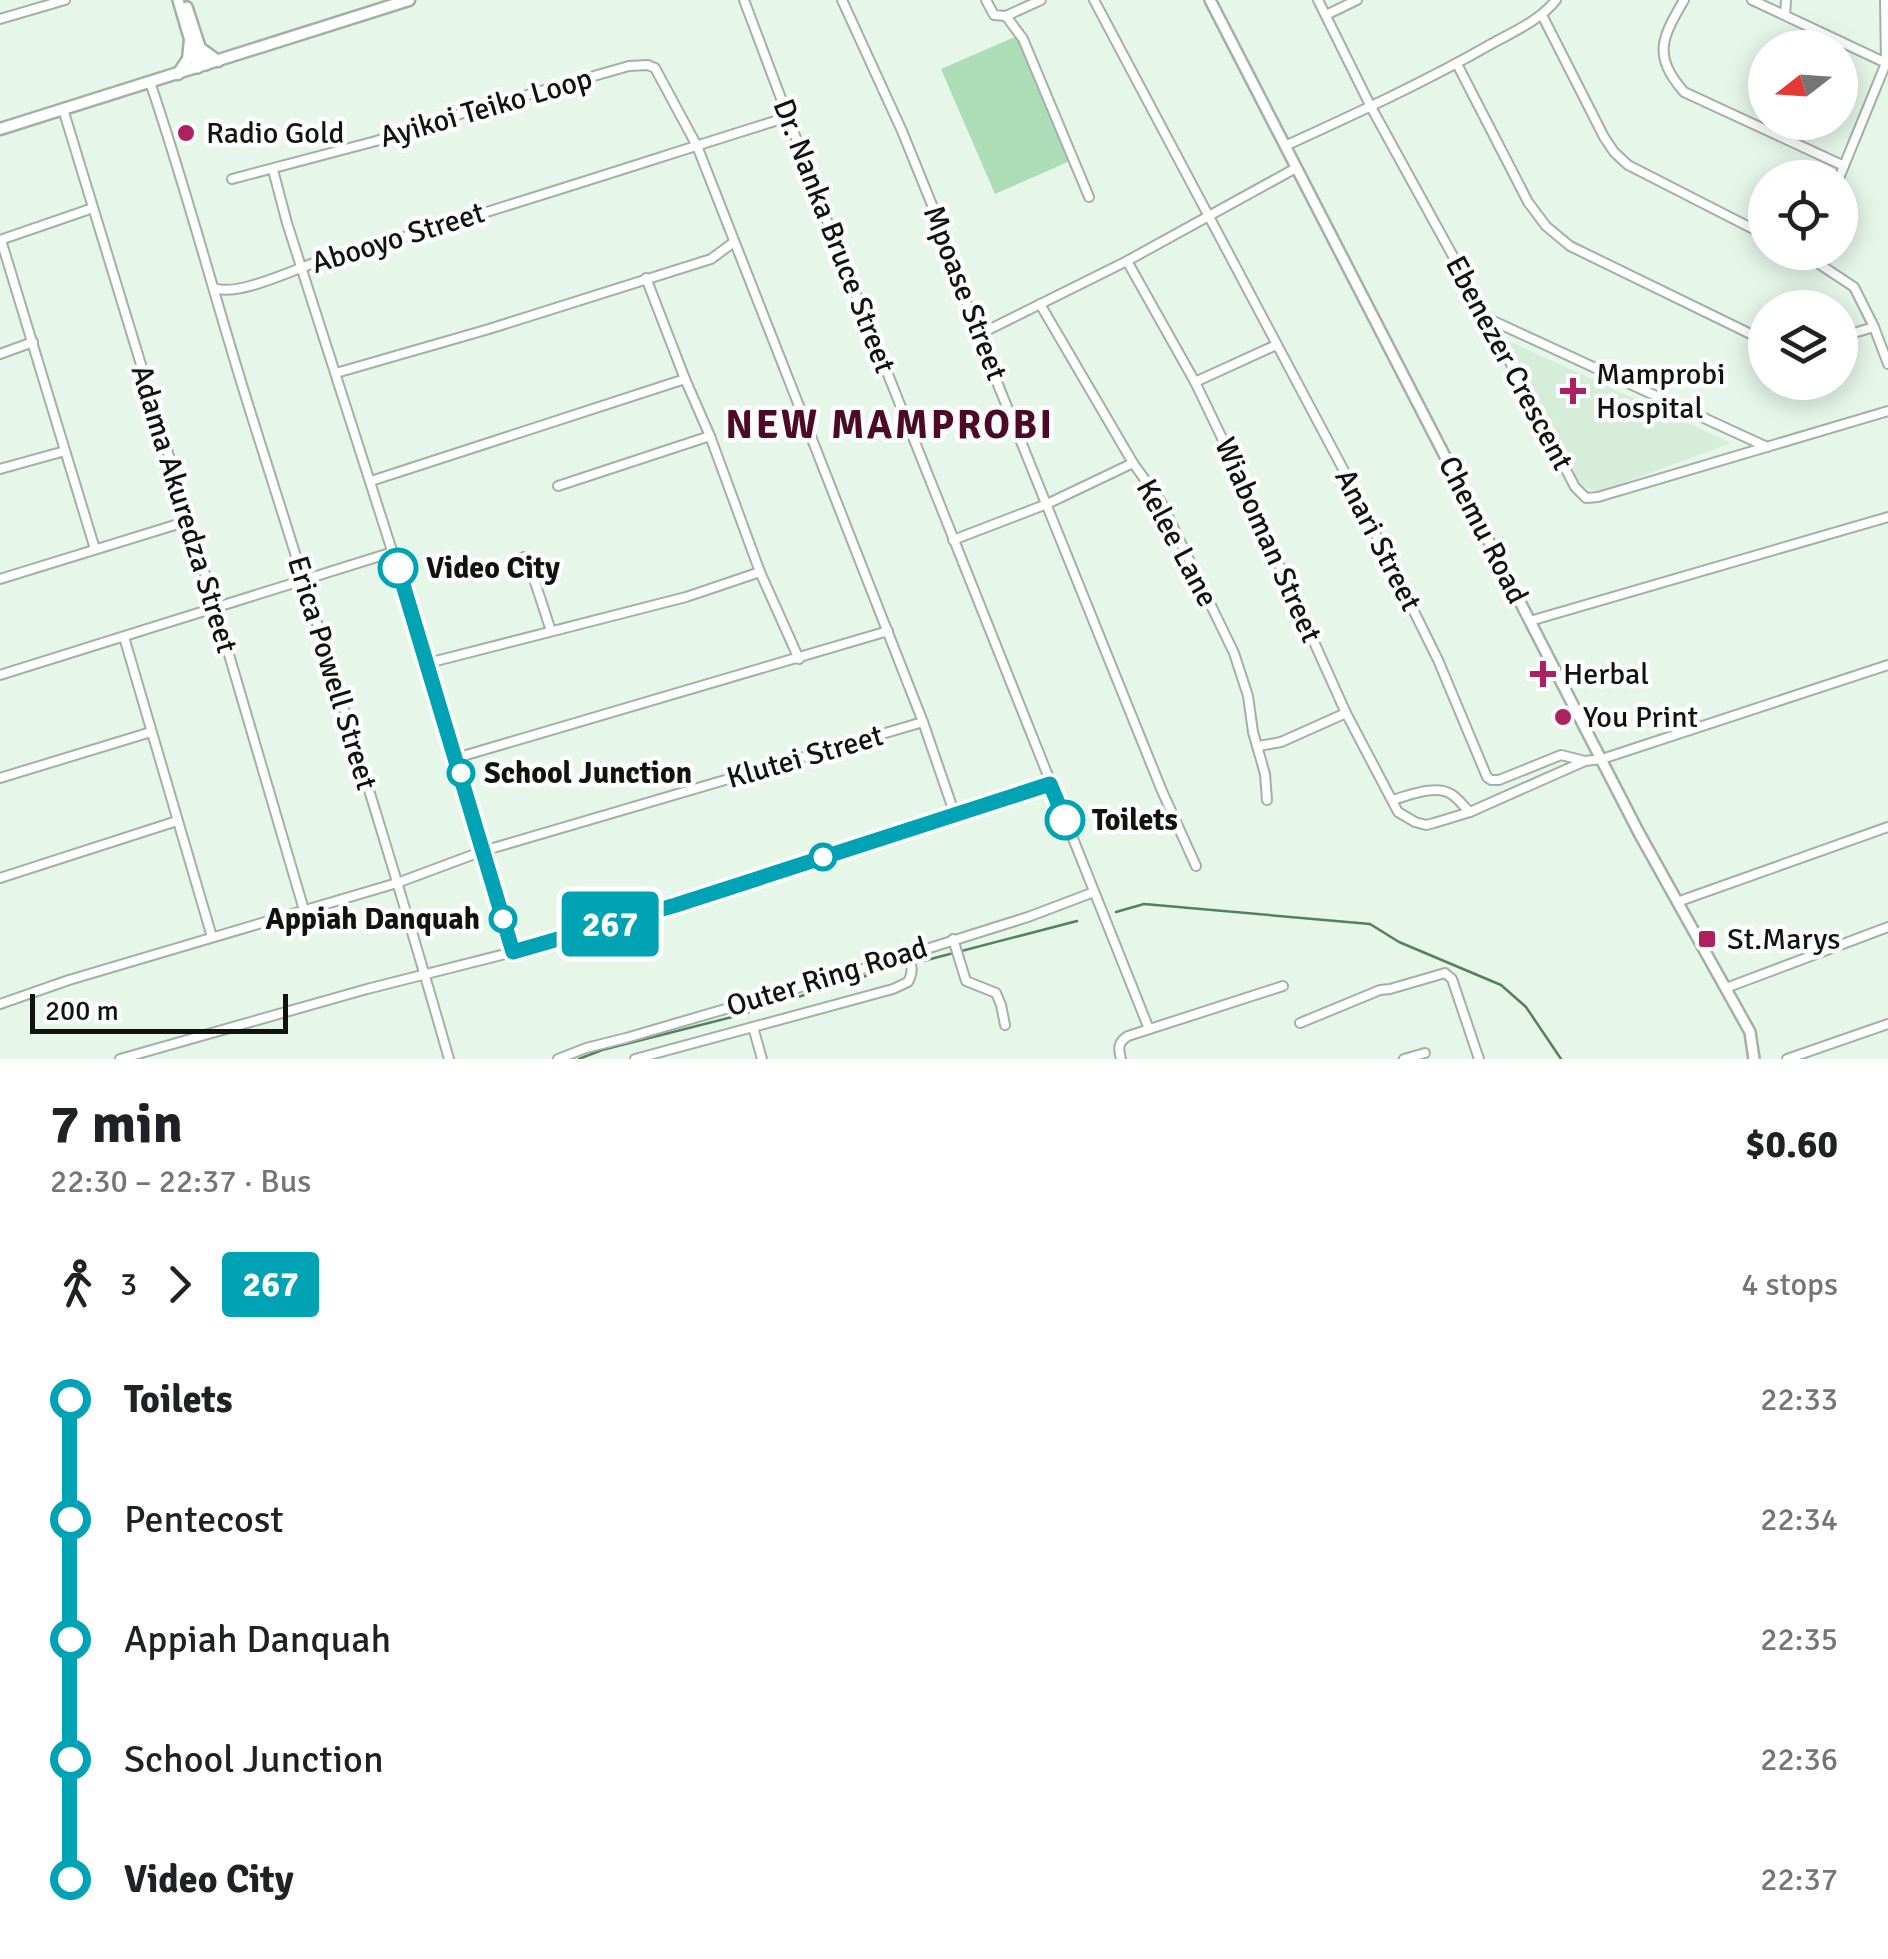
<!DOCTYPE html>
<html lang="en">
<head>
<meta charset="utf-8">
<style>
	:root { --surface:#fff; --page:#f6f6f6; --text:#202124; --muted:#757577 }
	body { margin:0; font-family:Signika,sans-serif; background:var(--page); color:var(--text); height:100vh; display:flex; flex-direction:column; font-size:38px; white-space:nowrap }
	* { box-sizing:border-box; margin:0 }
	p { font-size:32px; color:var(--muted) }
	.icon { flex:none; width:55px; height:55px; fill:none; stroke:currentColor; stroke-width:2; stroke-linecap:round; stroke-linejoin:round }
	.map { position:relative; height:1059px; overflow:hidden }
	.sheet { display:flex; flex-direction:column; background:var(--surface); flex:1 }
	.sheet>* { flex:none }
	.badge { padding:0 20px; border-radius:8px; font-size:35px; line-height:65px }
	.needle { width:65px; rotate:253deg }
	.controls { position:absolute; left:1748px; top:30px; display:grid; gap:20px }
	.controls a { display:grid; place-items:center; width:110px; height:110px; border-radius:50%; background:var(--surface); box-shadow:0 5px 25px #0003; font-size:50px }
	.scale { position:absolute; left:30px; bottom:25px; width:258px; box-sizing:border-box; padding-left:10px; border:5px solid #0f1410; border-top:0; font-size:28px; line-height:35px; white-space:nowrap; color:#0f1410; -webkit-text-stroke:8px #fefefe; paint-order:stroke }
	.map>.badge { position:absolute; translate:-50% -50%; box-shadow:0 0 0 5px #fff }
	.legs { display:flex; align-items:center; gap:15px; height:110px; padding:0 50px; font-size:32px }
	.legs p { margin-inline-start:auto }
	.summary { display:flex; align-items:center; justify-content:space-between; height:170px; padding:0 50px }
	h1 { font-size:55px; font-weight:800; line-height:75px }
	ul { padding:0 50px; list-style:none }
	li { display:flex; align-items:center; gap:35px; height:120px; font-size:38px }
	li i { display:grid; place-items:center; width:15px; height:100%; margin:0 12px; background:currentColor }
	li i::after { content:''; width:25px; height:25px; margin:-12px; border:8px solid; border-radius:50%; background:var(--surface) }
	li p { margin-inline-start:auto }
	li:first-child i { background:linear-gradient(#0000 50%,currentColor 0) }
	li:last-child i { background:linear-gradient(currentColor 50%,#0000 0) }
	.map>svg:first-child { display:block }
	.built { fill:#d6edda }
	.green { fill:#adddb6 }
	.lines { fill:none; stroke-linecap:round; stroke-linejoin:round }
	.stream { stroke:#54805e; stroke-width:2.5 }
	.minor-casing { stroke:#a2b1a5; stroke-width:12 }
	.tertiary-casing { stroke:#a2b1a5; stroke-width:14 }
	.secondary-casing { stroke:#a2b1a5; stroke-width:15 }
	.minor { stroke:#fff; stroke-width:8 }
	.tertiary { stroke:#fff; stroke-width:9 }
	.secondary { stroke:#fff; stroke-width:10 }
	.line-1-casing { stroke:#fff; stroke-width:22 }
	.line-1 { stroke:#00a3b4; stroke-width:15 }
	.poi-dot { fill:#ad215f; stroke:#fefefe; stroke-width:4 }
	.stop-1-dot { fill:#fff; stroke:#00a3b4; stroke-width:5 }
	.labels { text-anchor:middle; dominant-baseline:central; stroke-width:9; stroke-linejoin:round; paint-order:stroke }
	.street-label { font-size:30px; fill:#0f1410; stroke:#fefefe }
	.poi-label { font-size:30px; fill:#0f1410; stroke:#fefefe; text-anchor:start }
	.stop-label { font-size:30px; font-weight:bold; fill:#0f1410; stroke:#fefefe; text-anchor:start }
	.district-label { font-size:40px; font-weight:bold; letter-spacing:2.5px; fill:#4d0a27; stroke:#fefefe }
</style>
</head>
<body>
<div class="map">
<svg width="1888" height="1059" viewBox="0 0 1888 1059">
	<rect width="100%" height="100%" fill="#e6f6e9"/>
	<path class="built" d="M1502,339v-1l229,105 -132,49 -17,-6z"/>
	<path class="green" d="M1017,36l53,125 -75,33 -54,-125z"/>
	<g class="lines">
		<g class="stream">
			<path d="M1116,912l28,-8 226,20 29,18 102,43 25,22 35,52"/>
			<path d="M923,961l154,-40"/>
			<path d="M579,1059l23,-9 138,-35 145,-45"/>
		</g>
		<defs>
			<g id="minor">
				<path d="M744,0l88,234 317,795"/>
				<path d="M842,0l60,131 30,74 46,130 184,456 34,75"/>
				<path d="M986,0l8,15 12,1 35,-16"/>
				<path d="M1094,0l257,484 87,176 49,117 4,3h8l62,-25 24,6"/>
				<path d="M1318,0l53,107 116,211 88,169 11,11 12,-1 290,-86"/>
				<path d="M1684,0c-22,38 -32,55 0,92l160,74"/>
				<path d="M1752,0l136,64"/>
				<path d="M1326,15l31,-15"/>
				<path d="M1542,15l62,122 10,15 14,13 137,70"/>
				<path d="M1785,15l1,-15"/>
				<path d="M1006,16l17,23 66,158"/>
				<path d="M0,19l65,-19"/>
				<path d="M1457,64l71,138 18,24 24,20 195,95"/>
				<path d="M150,82c36,106 64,213 97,319 69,219 139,437 202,658"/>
				<path d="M63,109l152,498 89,303"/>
				<path d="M1285,146c70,-32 140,-64 208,-103 22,-12 47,-23 63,-43"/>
				<path d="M273,170l14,53 141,440 85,289"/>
				<path d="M1839,178l47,-115 -1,-63"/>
				<path d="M232,179l144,-38 84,-27 169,-48 19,-1 7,3 42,78 226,576 32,93"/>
				<path d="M0,240l93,-32"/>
				<path d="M1,240l94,309"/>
				<path d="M1801,252l53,35 20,40 14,37"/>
				<path d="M1127,261l68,121 26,54 125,277 52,99 17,10 11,3 8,-2 36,-11 115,-51 17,-2 286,-94"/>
				<path d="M646,278l39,101 25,57 50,136 39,87"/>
				<path d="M214,288c24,9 78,-18 103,-26 158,-44 314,-96 471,-145"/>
				<path d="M1040,304l93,159 28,39 73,151 14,43 5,36 12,42 2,26"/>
				<path d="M1489,319l278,128"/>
				<path d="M978,335l149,-74 169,-93"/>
				<path d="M1840,337l34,-10"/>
				<path d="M0,354l33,-12"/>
				<path d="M336,373l153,-44 222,-70 23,-17"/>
				<path d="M1195,382l81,-37"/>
				<path d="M0,469l65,-18"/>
				<path d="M371,481l314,-102"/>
				<path d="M558,486l152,-50"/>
				<path d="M953,540l94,-36 86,-41"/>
				<path d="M524,557l10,22 17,52"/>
				<path d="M0,579l188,-58"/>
				<path d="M1530,621l358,-104"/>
				<path d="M124,637l88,300"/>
				<path d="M428,663l258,-66 74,-25"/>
				<path d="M0,675l393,-123"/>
				<path d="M1259,746l22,-4 65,-29"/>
				<path d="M456,758l432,-127"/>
				<path d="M0,778l151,-46"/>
				<path d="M1392,800c16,-4 43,-16 59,-6 7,4 13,13 19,18"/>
				<path d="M0,878l177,-57"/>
				<path d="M1677,902l211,-75"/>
				<path d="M953,939l13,42 30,12 5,12 4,20"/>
				<path d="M1726,988l162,-61"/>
				<path d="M0,1004l69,-24 328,-97 86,-32 440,-129"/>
				<path d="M1300,1023l80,-33 10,-1 55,-16 7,6 27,80"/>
				<path d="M753,1027l9,32"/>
				<path d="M120,1059l247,-70 146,-37 107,-31 431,-137"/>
				<path d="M558,1059l28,-11 40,-10 240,-70 162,-51 66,-25"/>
				<path d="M635,1059l258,-70 15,-7c6,-11 4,-18 -2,-28"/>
				<path d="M1121,1059c-3,-11 -3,-17 7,-23l155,-50"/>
				<path d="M1404,1059l21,-6"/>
				<path d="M1787,1059l101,-35"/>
			</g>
			<g id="tertiary">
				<path d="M178,0l20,68"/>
				<path d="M1210,0l429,833 111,199 4,27"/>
				<path d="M187,7l19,58"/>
			</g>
			<g id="secondary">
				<path d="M200,48l18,13"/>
				<path d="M178,74l10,-15 2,-19"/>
				<path d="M0,129l409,-129"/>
			</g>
		</defs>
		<use href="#minor" class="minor-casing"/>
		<use href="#tertiary" class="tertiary-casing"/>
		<use href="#secondary" class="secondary-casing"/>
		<use href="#minor" class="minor"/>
		<use href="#tertiary" class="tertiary"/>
		<use href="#secondary" class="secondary"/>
	</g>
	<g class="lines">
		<defs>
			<path id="line-1" d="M398,568l115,384 163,-47 374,-121 15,36"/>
		</defs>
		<use href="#line-1" class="line-1-casing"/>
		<use href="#line-1" class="line-1"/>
	</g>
	<g class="poi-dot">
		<circle cx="186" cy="133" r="10"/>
		<path d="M1568 376h10v10h10v10h-10v10h-10v-10h-10v-10h10z"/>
		<path d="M1538 659h10v10h10v10h-10v10h-10v-10h-10v-10h10z"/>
		<circle cx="1563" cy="717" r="10"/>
		<rect x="1697" y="929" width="20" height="20" rx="5"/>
	</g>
	<g class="stop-1-dot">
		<circle cx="398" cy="568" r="18"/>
		<circle cx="461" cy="773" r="12"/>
		<circle cx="1065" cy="820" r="18"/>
		<circle cx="823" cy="857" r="12"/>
		<circle cx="503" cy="919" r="12"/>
	</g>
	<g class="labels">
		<g class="street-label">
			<text transform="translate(486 108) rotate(-16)">Ayikoi Teiko Loop</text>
			<text transform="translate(834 236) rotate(69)">Dr. Nanka Bruce Street</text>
			<text transform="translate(398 238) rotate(-17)">Abooyo Street</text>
			<text transform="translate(965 293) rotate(69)">Mpoase Street</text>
			<text transform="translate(1509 363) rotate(62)">Ebenezer Crescent</text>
			<text transform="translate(184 509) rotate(73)">Adama Akuredza Street</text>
			<text transform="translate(1483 530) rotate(63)">Chemu Road</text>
			<text transform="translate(1268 540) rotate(66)">Wiaboman Street</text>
			<text transform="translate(1378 540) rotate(63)">Anari Street</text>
			<text transform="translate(1177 543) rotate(62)">Kelee Lane</text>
			<text transform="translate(332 673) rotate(73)">Erica Powell Street</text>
			<text transform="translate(805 757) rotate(-16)">Klutei Street</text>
			<text transform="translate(827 977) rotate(-17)">Outer Ring Road</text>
		</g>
		<g class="poi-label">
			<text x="206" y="133">Radio Gold</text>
			<text x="1596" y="374">Mamprobi<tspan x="1596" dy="34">Hospital</tspan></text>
			<text x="1563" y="674">Herbal</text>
			<text x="1583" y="717">You Print</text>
			<text x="1727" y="939">St.Marys</text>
		</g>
		<g class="stop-label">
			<text x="426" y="568">Video City</text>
			<text x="484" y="773">School Junction</text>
			<text x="1092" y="820">Toilets</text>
			<text x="480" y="919" text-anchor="end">Appiah Danquah</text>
		</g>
		<g class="district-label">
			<text x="890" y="425">NEW MAMPROBI</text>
		</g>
	</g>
</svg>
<div class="controls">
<a><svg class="needle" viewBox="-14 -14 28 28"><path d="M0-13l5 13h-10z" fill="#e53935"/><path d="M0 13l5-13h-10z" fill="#757577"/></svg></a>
<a><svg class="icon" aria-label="locate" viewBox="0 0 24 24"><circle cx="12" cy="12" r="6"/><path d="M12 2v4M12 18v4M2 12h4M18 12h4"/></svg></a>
<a><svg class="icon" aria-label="layers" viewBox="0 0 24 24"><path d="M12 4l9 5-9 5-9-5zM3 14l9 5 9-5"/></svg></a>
</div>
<div class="scale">200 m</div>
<b class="badge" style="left:610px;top:924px;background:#00a3b4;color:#fff">267</b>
</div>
<section class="sheet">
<div class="summary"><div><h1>7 min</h1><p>22:30 – 22:37 · Bus</p></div><b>$0.60</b></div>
<div class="legs"><svg class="icon" aria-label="walk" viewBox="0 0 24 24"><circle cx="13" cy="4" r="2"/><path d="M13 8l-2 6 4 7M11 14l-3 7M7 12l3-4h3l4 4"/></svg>3<svg class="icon" aria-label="forward" viewBox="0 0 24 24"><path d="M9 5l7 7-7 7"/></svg><b class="badge" style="background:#00a3b4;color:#fff">267</b><p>4 stops</p></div>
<ul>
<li><i style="color:#00a3b4"></i><b>Toilets</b><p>22:33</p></li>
<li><i style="color:#00a3b4"></i><span>Pentecost</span><p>22:34</p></li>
<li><i style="color:#00a3b4"></i><span>Appiah Danquah</span><p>22:35</p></li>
<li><i style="color:#00a3b4"></i><span>School Junction</span><p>22:36</p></li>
<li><i style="color:#00a3b4"></i><b>Video City</b><p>22:37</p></li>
</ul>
</section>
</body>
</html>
